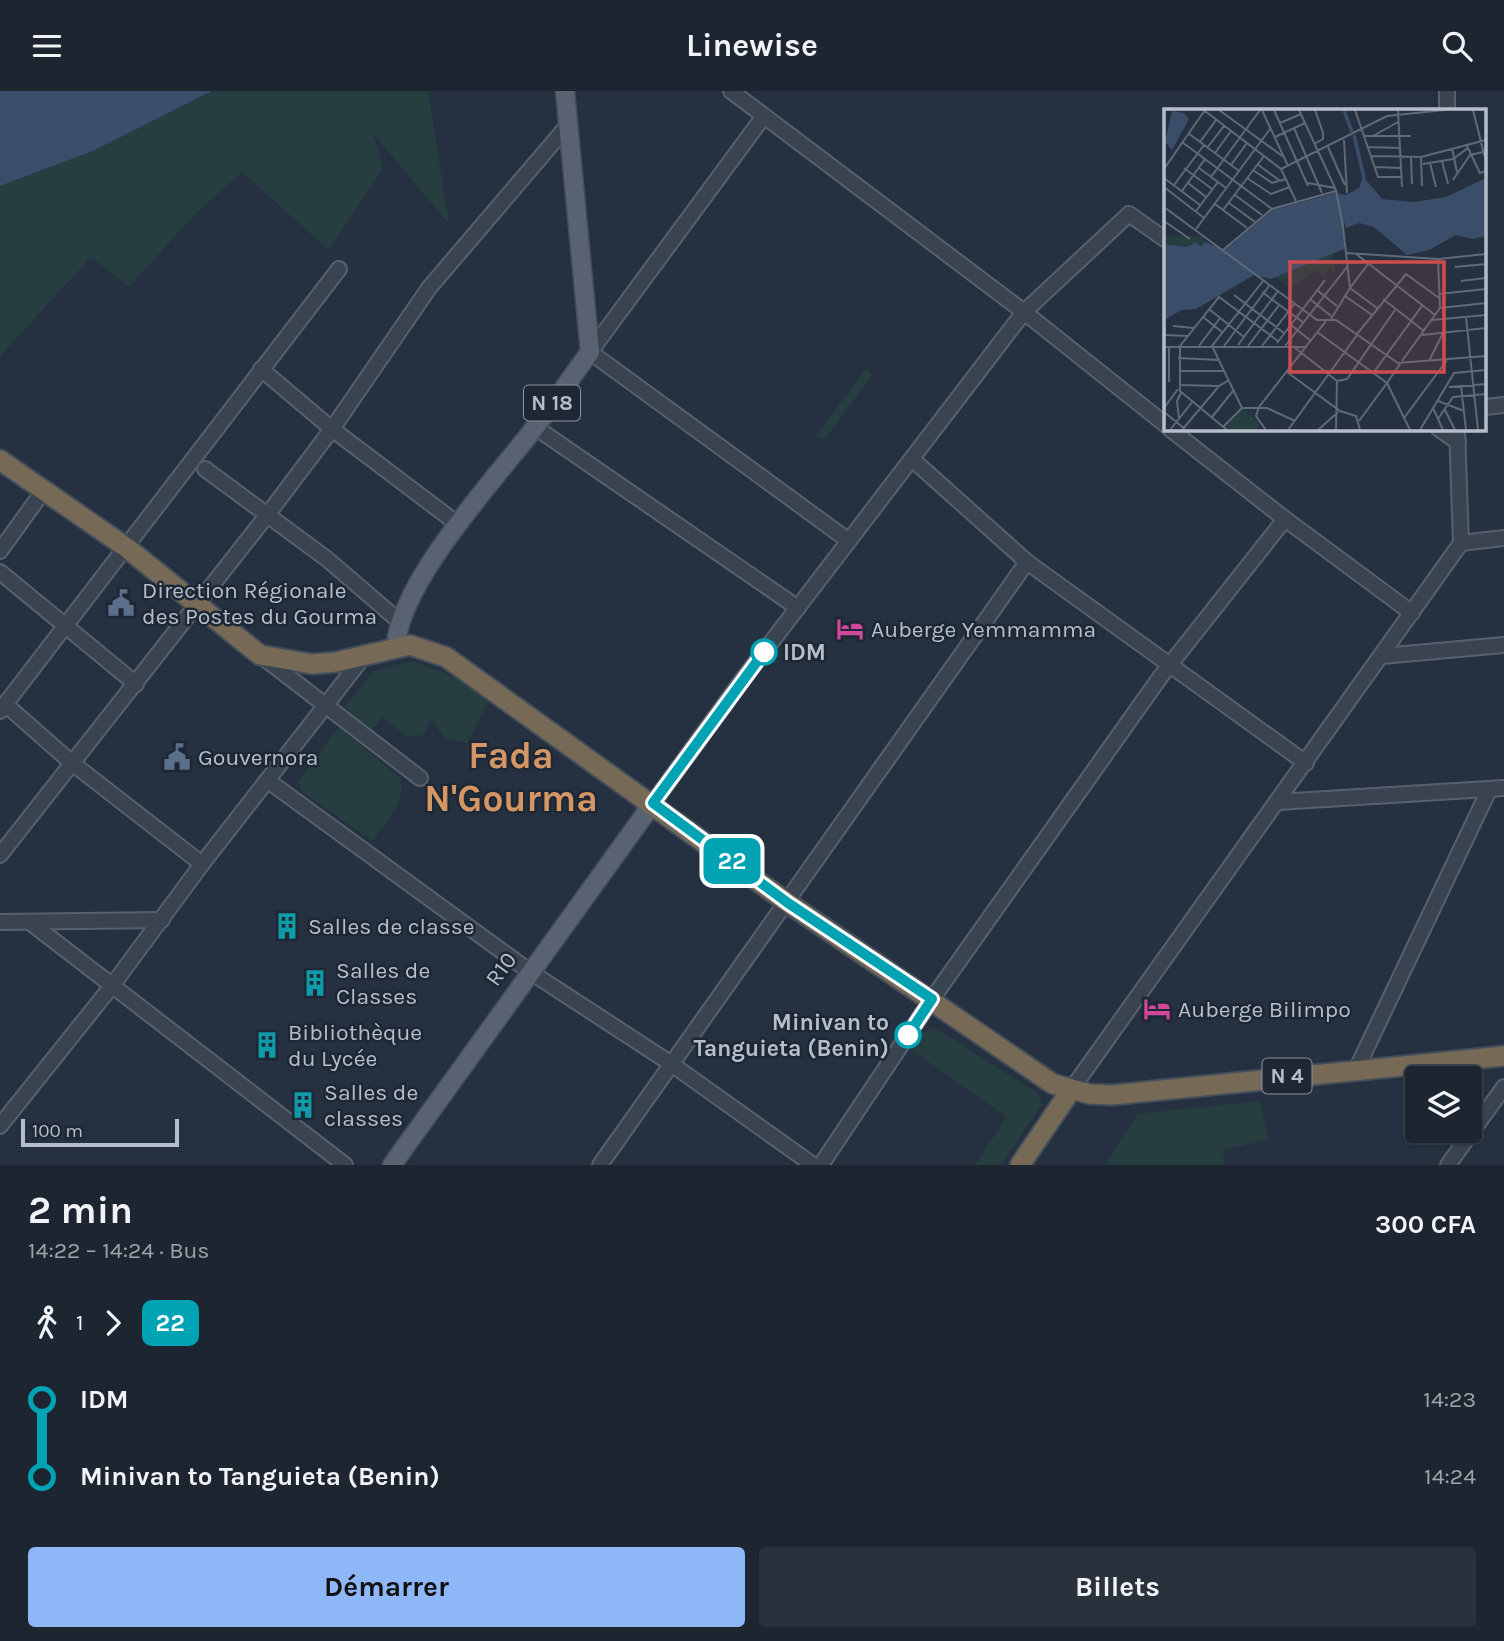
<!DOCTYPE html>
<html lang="fr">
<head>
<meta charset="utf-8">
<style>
	:root { --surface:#1c2530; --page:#29313c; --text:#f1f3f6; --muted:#a0a5ab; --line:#3a424c; --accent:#8eb7f8 }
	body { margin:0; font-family:Karla,sans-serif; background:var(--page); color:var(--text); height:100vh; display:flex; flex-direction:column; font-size:26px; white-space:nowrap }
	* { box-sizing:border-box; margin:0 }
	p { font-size:23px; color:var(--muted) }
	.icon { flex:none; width:38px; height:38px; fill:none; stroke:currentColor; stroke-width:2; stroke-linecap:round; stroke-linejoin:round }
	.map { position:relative; height:1074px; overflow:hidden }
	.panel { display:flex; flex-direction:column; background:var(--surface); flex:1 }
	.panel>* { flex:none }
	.badge { padding:0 14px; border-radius:10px; font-size:24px; line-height:46px }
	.tools { position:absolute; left:1405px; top:975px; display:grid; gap:14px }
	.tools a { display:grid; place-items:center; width:77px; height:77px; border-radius:7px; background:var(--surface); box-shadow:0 2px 5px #0004,0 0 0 2px var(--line); font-size:35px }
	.scale { position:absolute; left:21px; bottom:18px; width:158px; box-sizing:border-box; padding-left:7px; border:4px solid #b6beca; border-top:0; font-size:19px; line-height:24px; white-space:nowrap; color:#b6beca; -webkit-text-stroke:5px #1e2835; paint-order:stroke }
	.map>.badge { position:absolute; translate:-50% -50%; box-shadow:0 0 0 4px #fff }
	.legs { display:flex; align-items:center; gap:10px; height:77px; padding:0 28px; font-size:23px }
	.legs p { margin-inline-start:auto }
	.summary { display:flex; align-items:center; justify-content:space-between; height:119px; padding:0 28px }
	h1 { font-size:38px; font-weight:700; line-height:52px }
	.button { display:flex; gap:14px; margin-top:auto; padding:14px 28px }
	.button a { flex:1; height:80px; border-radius:7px; background:var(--accent); color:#111; font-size:28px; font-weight:700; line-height:80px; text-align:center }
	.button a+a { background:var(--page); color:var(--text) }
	ul { padding:0 28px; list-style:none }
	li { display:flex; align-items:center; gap:24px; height:77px; font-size:26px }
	li i { display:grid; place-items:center; width:10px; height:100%; margin:0 9px; background:currentColor }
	li i::after { content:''; width:18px; height:18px; margin:-9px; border:5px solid; border-radius:50%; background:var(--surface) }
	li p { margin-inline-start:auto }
	li:first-child i { background:linear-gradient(#0000 50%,currentColor 0) }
	li:last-child i { background:linear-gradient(currentColor 50%,#0000 0) }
	header { display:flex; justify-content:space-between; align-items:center; height:91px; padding:0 28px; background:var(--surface); font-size:32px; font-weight:700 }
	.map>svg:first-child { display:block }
	.green { fill:#273e41 }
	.water { fill:#3b4e69 }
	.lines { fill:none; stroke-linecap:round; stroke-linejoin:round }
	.minor-casing { stroke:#57616d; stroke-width:18 }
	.major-casing { stroke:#434c59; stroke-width:21 }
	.highway-casing { stroke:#444e5a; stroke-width:23 }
	.minor { stroke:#3a4350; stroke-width:14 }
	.major { stroke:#586270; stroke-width:18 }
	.highway { stroke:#766a57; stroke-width:19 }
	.line-1-casing { stroke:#fff; stroke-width:16 }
	.line-1 { stroke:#00a3b4; stroke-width:10 }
	.stop-1-dot { fill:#fff; stroke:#00a3b4; stroke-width:3.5 }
	.labels { text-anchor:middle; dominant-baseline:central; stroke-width:5; stroke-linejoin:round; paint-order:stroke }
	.shield { fill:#1e2835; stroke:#88919d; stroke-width:2 }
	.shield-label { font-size:21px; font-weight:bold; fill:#b6beca }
	.poi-label { font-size:23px; fill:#b6beca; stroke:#1e2835; text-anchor:start }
	.stop-label { font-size:23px; font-weight:bold; fill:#b6beca; stroke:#1e2835; text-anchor:start }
	.street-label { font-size:23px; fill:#b6beca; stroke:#1e2835 }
	.town-label { font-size:37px; font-weight:bold; fill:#d59666; stroke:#1e2835 }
	.inset-river { fill:none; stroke:#3b4e69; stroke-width:3.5 }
	.inset-road { fill:none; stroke:#5f6977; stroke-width:2 }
	.view { fill:#ce4e50; fill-opacity:0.15; stroke:#ce4e50; stroke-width:3.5 }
	.inset-edge { fill:none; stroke:#b6beca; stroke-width:3.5 }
</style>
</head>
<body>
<header><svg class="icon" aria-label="menu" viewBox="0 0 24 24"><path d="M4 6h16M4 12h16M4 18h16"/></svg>Linewise<svg class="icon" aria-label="search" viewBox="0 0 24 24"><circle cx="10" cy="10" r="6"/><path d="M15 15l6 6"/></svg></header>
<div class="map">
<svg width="1504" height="1074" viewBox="0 0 1504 1074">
	<rect width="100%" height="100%" fill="#253140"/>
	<g class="green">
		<path d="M212,0h216l21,133 -76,-91 10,35 -54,82 -87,-78 -49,44 -64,71 -38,-30 -91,99v-170l93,-35z"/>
		<path d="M866,278l7,5 -48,65 -10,-2z"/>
		<path d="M412,570l48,19 28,22 -21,41 -23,-5 -13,-20 -7,17 -17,2 -24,-20 -14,15 -24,-26 30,-36z"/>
		<path d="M339,636l62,52c4,25 -15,43 -29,62l-68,-48 -6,-11z"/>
		<path d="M933,936l106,67 3,11 -41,60h-26l32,-48 -94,-66 5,-16z"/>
		<path d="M1260,1010l8,38 -45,11 1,15h-119l33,-51z"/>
	</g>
	<path class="water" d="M0,0h212l-119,60 -93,35z"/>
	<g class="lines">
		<defs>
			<g id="minor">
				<path d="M731,0l293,221 142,113"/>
				<path d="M1447,0v19"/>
				<path d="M764,25l-174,236 259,189"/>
				<path d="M261,278l71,60 127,96"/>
				<path d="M1485,316l19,-2"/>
				<path d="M535,336l263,181"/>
				<path d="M1170,338l115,90 127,94"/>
				<path d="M1439,338l19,13"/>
				<path d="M912,368l115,103 279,201"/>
				<path d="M205,378l122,90 72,62"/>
				<path d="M1461,452l43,-5"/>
				<path d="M0,460l44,-61"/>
				<path d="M0,481l136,112"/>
				<path d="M1382,565l122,-11"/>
				<path d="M264,567l156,120"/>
				<path d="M5,613l67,59 130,101"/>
				<path d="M0,620l339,-442"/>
				<path d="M267,689l262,191 141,92 143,102"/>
				<path d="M1278,711l226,-14"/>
				<path d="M653,712l90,-124 281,-367 105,-98 37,26"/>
				<path d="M0,764l268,-341 64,-85 97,-141 140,-164"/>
				<path d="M0,831l162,-2"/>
				<path d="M31,832l314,242"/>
				<path d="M1357,977l132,-278"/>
				<path d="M1071,999l390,-547 -4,-114"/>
				<path d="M0,1035l111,-139 91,-123 162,-208"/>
				<path d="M600,1074l427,-603"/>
				<path d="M821,1074l111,-166 229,-323 124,-157"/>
				<path d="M1448,1074l56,-78"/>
			</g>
			<g id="major">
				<path d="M396,555c3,-64 100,-168 140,-220 19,-24 36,-50 54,-74l-25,-261"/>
				<path d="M392,1074l261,-362"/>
			</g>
			<g id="highway">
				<path d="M0,369l127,88 133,107 52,9 24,-2 74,-17 36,12 342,246 265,181 37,10 22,1 392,-39"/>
				<path d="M1020,1074l51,-75"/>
			</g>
		</defs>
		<use href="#minor" class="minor-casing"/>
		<use href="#major" class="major-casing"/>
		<use href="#highway" class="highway-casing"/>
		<use href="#minor" class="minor"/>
		<use href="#major" class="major"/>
		<use href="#highway" class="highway"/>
	</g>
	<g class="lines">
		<defs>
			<path id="line-1" d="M764,561l-111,151 135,100 144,96 -24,36"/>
		</defs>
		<use href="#line-1" class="line-1-casing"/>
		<use href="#line-1" class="line-1"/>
	</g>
	<defs>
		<symbol id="civic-bare" viewBox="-9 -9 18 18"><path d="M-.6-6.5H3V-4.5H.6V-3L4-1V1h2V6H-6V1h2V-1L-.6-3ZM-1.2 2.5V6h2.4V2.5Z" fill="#5c6f8a" stroke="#1e2835" stroke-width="2.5" paint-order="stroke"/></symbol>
		<symbol id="hotel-bare" viewBox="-9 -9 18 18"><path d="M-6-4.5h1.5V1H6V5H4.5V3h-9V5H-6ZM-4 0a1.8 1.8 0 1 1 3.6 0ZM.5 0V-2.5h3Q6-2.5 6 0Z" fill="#d1479c" stroke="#1e2835" stroke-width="2.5" paint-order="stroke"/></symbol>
		<symbol id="building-bare" viewBox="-9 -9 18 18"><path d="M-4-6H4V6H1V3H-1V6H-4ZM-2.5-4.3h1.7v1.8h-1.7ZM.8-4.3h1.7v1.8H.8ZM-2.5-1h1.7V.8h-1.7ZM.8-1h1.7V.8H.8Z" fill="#0f9aa8" stroke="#1e2835" stroke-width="2.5" paint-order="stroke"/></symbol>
	</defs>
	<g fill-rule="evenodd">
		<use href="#civic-bare" x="102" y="493" width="38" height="38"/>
		<use href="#hotel-bare" x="831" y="519" width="38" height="38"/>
		<use href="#civic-bare" x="158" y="647" width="38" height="38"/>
		<use href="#building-bare" x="268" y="816" width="38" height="38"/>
		<use href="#building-bare" x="296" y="873" width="38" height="38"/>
		<use href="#hotel-bare" x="1138" y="899" width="38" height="38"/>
		<use href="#building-bare" x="248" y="935" width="38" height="38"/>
		<use href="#building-bare" x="284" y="995" width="38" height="38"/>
	</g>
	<g class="stop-1-dot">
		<circle cx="764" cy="561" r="12"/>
		<circle cx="908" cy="944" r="12"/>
	</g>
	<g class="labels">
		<g class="shield">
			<rect x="524" y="294.5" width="56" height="35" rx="5"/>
			<rect x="1262.5" y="967.5" width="49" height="35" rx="5"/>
		</g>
		<g class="shield-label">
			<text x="552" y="312">N 18</text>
			<text x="1287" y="985">N 4</text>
		</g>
		<g class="poi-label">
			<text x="142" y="499">Direction Régionale<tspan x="142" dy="26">des Postes du Gourma</tspan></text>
			<text x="871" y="538">Auberge Yemmamma</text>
			<text x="198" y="666">Gouvernora</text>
			<text x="308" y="835">Salles de classe</text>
			<text x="336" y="879">Salles de<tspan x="336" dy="26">Classes</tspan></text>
			<text x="1178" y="918">Auberge Bilimpo</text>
			<text x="288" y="941">Bibliothèque<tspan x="288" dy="26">du Lycée</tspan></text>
			<text x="324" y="1001">Salles de<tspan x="324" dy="26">classes</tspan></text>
		</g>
		<g class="stop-label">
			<text x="783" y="561">IDM</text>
			<text x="889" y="931" text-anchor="end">Minivan to<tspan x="889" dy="26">Tanguieta (Benin)</tspan></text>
		</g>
		<g class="street-label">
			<text transform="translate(501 878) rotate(-54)">R10</text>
		</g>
		<g class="town-label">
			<text x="511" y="664">Fada<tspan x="511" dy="43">N'Gourma</tspan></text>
		</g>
	</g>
	<g transform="translate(1164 18)">
		<rect width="322" height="322" fill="#253140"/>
		<path d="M14,127l24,1 3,4 -4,6 -8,-4 -6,4 -23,-3v-7zM169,144l3,22 -7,-7 -5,10 -9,-8 -25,19 -14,-12zM79,299l17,15 -4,7h-28l-3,-2z" fill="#273e41"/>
		<path d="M8,2l12,2 5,6 -17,31 -7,-8zM199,67l19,23 32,3 32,-5 40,-19v58l-13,3 -17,-4 -27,15 -22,5 -33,-28 -15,-4 -13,5 -2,-7v28l-73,30 -17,-4 -58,34 -14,1 -18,10v-76l23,3 8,-5 6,5 4,-5 20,8 48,-40 62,-17 11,2 13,-7z" fill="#3b4e69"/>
		<path class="inset-river" d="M180,1l8,22M190,26l10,43"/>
		<path class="inset-road" d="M55,1l66,48M98,1l26,56M110,1l34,76M135,1l37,80 7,37 7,61 -19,31M191,1l23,67h23M234,1l4,77M309,1l13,52M41,2l76,58 15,32M116,14l21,-9M130,19l28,65M24,24l51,38M200,27h47M209,27l25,-14M111,28l30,-14M180,31l3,53M18,33l90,67M36,33l16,-22M150,35l9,-5v-6l-8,-23M303,37l13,27 6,-2M164,38l17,38M204,38l32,1M43,39l17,-22M288,39l5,24M51,44l16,-22M207,47l50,1 65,-17M257,48l1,29M247,49l1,26M278,52l6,23M266,54l6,24M93,55l22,16M259,55l30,-5 15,-11M67,56l16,-22M211,58l26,1M20,59l28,21M35,59l27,20M0,60l41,-59M117,60l106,-53 58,-6M89,61l19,13 14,-4M47,68l49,-67M0,69l36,27M83,69l24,16 19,-7M289,71l17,-25 13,-3M24,74l18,14M144,74l27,5M10,76l30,-40M0,78l40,31M18,82l23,-32M71,86l27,20M65,94l26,19M51,95l32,24M0,98l153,113h19l62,43 88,-7M59,101l41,-54M32,102l22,-29M0,112l26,18M32,120l74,-100M59,141l49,-41 64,-18M183,144l91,6 48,-5M192,145l79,61M204,155l-18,24 27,20M291,158l31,-3M297,172l25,-3M153,181l20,16M98,183l42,31M275,185l47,-5M70,186l50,38M181,187l27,19M219,190l41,32M147,191l20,16M276,199l46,-5M45,200l35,28M39,208l19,15M302,208l12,113M268,211l54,-5M127,216l20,16M9,217l21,2M153,223l70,51 -28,38M193,225l49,-60 33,24M0,226l24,1M258,226l64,-7M113,234l48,-63M74,236l40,-54M35,237l21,-28M60,237l45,-60M84,237l32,-42M98,237l33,-43M121,237l62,-79M0,238h143M130,238l43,34 -1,49M14,249l41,2M238,252l38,-53 -2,-49M265,252l14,-28M236,255l-13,19 23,47M15,262h45M123,263l53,39 16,5 4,14M210,263l48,-66M173,272l10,-2 48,-69M5,273v-35M15,276l39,1M297,277l5,44M285,278l37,-3M274,292l26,10M0,299l14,-19M78,299l-30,-62 51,-65M269,299l10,22M281,301l10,20M0,303l21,17M48,308l21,-26M15,309l-2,-17 4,-8M240,309l43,-58M274,310l15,-22 33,-3M59,318l19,-19h25l28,13M6,321l23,-29M18,321l37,-44 10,-6M63,321l-47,-39v-45l39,-49 59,44M102,321l-10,-14 3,-9 67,-86M124,321l69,-95M154,321l20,-18M256,321l34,-57 32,-3"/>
		<path class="view" d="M126,153h154v110h-154z"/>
		<rect width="322" height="322" class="inset-edge"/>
	</g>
</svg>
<div class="tools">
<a><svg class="icon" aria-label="layers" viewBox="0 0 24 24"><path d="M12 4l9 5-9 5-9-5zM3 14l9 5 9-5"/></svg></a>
</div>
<div class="scale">100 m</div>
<b class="badge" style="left:732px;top:770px;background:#00a3b4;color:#fff">22</b>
</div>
<section class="panel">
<div class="summary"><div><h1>2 min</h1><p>14:22 – 14:24 · Bus</p></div><b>300 CFA</b></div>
<div class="legs"><svg class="icon" aria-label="walk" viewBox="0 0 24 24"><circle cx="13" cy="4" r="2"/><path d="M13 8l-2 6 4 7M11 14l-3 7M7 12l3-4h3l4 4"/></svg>1<svg class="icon" aria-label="forward" viewBox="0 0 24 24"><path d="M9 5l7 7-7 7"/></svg><b class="badge" style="background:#00a3b4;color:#fff">22</b></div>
<ul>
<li><i style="color:#00a3b4"></i><b>IDM</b><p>14:23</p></li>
<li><i style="color:#00a3b4"></i><b>Minivan to Tanguieta (Benin)</b><p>14:24</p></li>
</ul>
<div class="button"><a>Démarrer</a><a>Billets</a></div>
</section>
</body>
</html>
